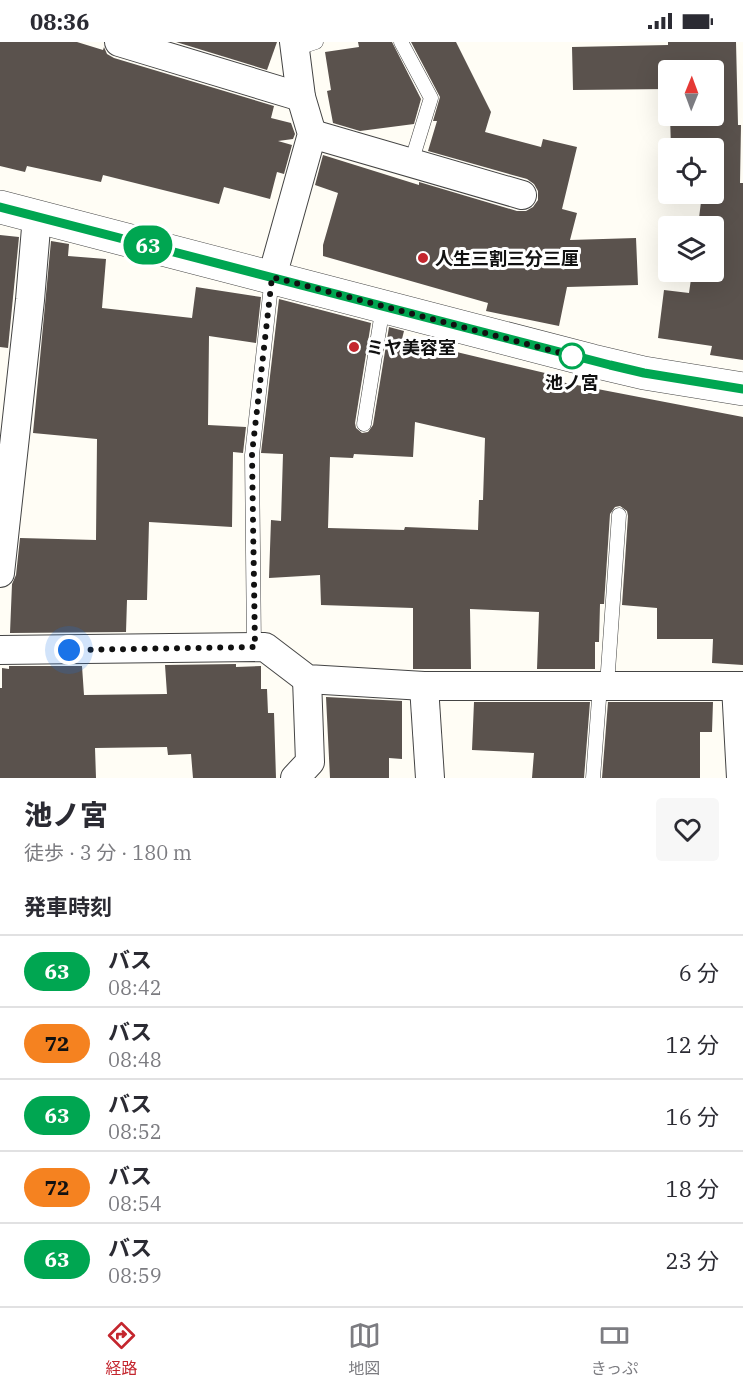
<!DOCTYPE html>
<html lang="ja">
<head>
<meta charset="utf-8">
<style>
	:root { --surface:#fff; --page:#f7f7f7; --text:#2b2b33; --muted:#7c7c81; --line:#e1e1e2; --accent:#c4262e }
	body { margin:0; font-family:"IBM Plex Serif","Noto Sans JP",serif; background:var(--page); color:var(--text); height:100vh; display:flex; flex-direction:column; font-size:22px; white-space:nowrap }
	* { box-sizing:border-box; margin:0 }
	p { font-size:20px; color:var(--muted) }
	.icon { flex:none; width:33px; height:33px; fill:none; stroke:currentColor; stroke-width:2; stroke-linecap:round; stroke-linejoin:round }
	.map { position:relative; height:736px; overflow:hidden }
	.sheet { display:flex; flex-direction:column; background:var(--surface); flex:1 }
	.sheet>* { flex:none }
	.badge { padding:0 12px; border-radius:20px; font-size:21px; line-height:39px }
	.needle { width:39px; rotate:1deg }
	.controls { position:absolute; left:658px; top:18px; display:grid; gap:12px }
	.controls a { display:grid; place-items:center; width:66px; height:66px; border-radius:6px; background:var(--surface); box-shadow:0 6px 24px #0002; font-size:30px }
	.you { position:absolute; width:30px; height:30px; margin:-15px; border:4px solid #fff; border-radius:50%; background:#1a73e8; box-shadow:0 0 0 9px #1a73e833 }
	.map>.badge { position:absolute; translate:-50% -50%; box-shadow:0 0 0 3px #fff }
	h2 { padding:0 24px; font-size:22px; line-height:54px }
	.round { display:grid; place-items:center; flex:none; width:63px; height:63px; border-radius:6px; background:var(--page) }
	.summary { display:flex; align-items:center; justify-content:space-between; height:102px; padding:0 24px }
	h1 { font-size:28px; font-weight:800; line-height:45px }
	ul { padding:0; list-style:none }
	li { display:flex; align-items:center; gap:18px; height:72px; padding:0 24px; border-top:2px solid var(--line) }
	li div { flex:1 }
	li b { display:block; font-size:22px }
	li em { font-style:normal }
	li .badge { min-width:66px; font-weight:700; text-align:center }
	.status { display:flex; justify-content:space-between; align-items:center; height:42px; padding:0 30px; background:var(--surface); direction:ltr }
	.status svg { height:16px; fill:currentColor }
	.tab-bar { display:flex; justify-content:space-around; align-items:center; height:84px; border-top:2px solid var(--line); background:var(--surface); font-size:16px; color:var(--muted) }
	.tab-bar a { display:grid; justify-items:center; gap:3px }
	.tab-bar .current { color:var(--accent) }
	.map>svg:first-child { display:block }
	.building { fill:#5a524d; fill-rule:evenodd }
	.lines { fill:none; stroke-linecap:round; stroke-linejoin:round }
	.service-casing { stroke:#444; stroke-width:15 }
	.minor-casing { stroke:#444; stroke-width:30 }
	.tertiary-casing { stroke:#444; stroke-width:34 }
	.service { stroke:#fff; stroke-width:14 }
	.minor { stroke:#fff; stroke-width:28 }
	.tertiary { stroke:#fff; stroke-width:33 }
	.line-casing { stroke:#fff; stroke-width:14 }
	.line { stroke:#00a651; stroke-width:9 }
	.walk { stroke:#111; stroke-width:6; stroke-dasharray:0 10.8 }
	.poi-dot { fill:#c4262e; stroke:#fff; stroke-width:2 }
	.stop-dot { fill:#fff; stroke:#00a651; stroke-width:3 }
	.labels { text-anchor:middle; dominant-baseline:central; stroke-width:6; stroke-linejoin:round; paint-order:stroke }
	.poi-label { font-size:18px; font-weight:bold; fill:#111; stroke:#fff; text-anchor:start }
	.stop-label { font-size:18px; font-weight:bold; fill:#111; stroke:#fff }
</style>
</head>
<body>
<div class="status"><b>08:36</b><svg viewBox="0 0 49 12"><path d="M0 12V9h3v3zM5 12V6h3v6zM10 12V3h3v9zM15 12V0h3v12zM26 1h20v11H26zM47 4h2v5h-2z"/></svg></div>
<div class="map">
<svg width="743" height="736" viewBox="0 0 743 736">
	<rect width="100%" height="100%" fill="#fffdf5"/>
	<g class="building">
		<path d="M0,0h77l26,8 1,-3 3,7 7,4 160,48 -3,12 20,5 4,11 -2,5 -15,2 14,4 -8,29 -7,-2 -7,27 -46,-12 -5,17 -116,-29 -2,7 -74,-16 -2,6 -25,-6z"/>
		<path d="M176,0h101l-10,28z"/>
		<path d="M358,0h34l29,57 -7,25 -54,7 -27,-8 -6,-32 4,-1 -6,-38 34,-5z"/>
		<path d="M411,0h45l35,70 -6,20 56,15 2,-8 34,8 -15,62 15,4 -7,27 66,-2 2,47 -71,2 -8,39 -73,-15 2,-8 -165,-47v-11l15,-52 -23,-8 8,-30 96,30v-3l98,29h9l7,-4 5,-7v-9l-4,-7 -7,-5 -99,-28 9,-30h-4l7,-24z"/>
		<path d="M668,0h68l2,83h3l-1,58h3v177l-33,-5 2,-9 -54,-8 6,-48 25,3 3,-21h22v-46h-16l4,-32h12v-46h-43l-1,-32h44v-46h-45v19l-96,1 -1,-43 96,-2z"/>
		<path d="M0,193l19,2 -11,111 -8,-1z"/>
		<path d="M51,199l18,3 -1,12 38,3 -4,49 90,10 4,-31 65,10 -5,46 -47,-7 -1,89 38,2 -3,26 -10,-1 -1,75 -83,-5 -2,78h-20l-1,32 -116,1 2,-49 4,-9 4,-37 76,2 1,-101 -64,-6z"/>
		<path d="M279,257l92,24 -16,100 1,5 6,5 6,-1 5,-7 16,-98 15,4 -2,8 160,38 -1,5 182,35v248l-31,-2 1,-24h-56v-31l-35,-3 6,-89 -1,-5 -7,-5 -5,1 -5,7 -6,90h-4l-1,38h-4v27h-58l2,-57 -69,-3 1,60h-58v-61l-92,-3 -1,-30 -51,3 2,-58 10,1 2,-67 -22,-1zM415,380l70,16 -2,62h-4l-1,30 -73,-3 -1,3 -76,-2 2,-71 23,1 1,-4 59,3z"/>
		<path d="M236,622v3l25,-1v23h6l1,24h6l2,65h-83l-2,-24 -23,1 -1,-8 -72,1 1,30h-96v-90h2v-20l7,1v-3h73l2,29 83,-1 -2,-29z"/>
		<path d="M326,655l76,4v58l-13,-1v20h-59z"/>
		<path d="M474,660h116l-6,76h-52l2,-25 -62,-3z"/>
		<path d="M608,660h105l-1,30h-12v46h-98z"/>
	</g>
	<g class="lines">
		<defs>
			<g id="service">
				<path d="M401,0l30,56 -20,65"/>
				<path d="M295,7l21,-7"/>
				<path d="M364,382l19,-118"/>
				<path d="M254,605l-2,-192 20,-178"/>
				<path d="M607,643l12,-170"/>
				<path d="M593,736l7,-92"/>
			</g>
			<g id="minor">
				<path d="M119,0l182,55"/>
				<path d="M312,92l210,61"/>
				<path d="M272,235l40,-143 -11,-37 -7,-55"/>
				<path d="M0,531l30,-273 7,-84"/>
				<path d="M0,608l265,-3 42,32 117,7h319"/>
				<path d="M424,644l6,92"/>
				<path d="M736,644l5,92"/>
				<path d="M295,736l15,-16 -3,-83"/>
			</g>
			<path id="tertiary" d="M0,165l593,154 51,12 99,16"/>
		</defs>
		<use href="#service" class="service-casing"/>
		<use href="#minor" class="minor-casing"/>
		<use href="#tertiary" class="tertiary-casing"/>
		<use href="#service" class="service"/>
		<use href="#minor" class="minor"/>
		<use href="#tertiary" class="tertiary"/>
	</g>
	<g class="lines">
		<defs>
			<path id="line" d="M0,165l610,158 34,8 99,16"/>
		</defs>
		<use href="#line" class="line-casing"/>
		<use href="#line" class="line"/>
		<path class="walk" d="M69,608l186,-3 -3,-193 20,-177 308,81 -8,-2"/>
	</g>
	<g class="poi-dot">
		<circle cx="423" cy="216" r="6"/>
		<circle cx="354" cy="305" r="6"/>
	</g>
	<circle class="stop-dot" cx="572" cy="314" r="12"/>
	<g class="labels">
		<g class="poi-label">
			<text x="435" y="216">人生三割三分三厘</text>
			<text x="366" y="305">ミヤ美容室</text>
		</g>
		<g class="stop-label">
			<text x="572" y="340">池ノ宮</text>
		</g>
	</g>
</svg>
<div class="controls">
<a><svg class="needle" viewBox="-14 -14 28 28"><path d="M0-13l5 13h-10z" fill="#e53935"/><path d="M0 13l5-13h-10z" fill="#7c7c81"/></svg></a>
<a><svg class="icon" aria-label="locate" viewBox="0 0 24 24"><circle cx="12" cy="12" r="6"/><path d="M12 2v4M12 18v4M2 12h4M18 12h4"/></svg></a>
<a><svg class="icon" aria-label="layers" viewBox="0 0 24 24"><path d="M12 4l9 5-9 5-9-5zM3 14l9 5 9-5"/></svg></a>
</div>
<div class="you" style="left:69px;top:608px"></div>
<b class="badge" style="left:148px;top:203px;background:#00a651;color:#fff">63</b>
</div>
<section class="sheet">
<div class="summary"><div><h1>池ノ宮</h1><p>徒歩 · 3 分 · 180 m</p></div><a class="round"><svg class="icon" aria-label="heart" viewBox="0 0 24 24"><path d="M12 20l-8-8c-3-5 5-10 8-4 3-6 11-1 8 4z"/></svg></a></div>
<h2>発車時刻</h2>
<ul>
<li><span class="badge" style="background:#00a651;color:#fff">63</span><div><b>バス</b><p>08:42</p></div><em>6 分</em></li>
<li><span class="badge" style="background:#f58220;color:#111">72</span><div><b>バス</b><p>08:48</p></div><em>12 分</em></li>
<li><span class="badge" style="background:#00a651;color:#fff">63</span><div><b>バス</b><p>08:52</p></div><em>16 分</em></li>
<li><span class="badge" style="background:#f58220;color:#111">72</span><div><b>バス</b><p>08:54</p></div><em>18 分</em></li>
<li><span class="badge" style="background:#00a651;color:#fff">63</span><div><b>バス</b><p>08:59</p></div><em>23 分</em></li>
</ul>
</section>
<nav class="tab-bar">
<a class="current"><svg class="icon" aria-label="directions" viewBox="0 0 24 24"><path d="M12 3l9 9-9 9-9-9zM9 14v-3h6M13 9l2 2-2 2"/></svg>経路</a>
<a><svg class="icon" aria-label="map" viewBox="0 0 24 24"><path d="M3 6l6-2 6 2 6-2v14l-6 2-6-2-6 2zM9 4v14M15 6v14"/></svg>地図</a>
<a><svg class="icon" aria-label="tickets" viewBox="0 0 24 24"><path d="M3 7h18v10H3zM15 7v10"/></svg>きっぷ</a>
</nav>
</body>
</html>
